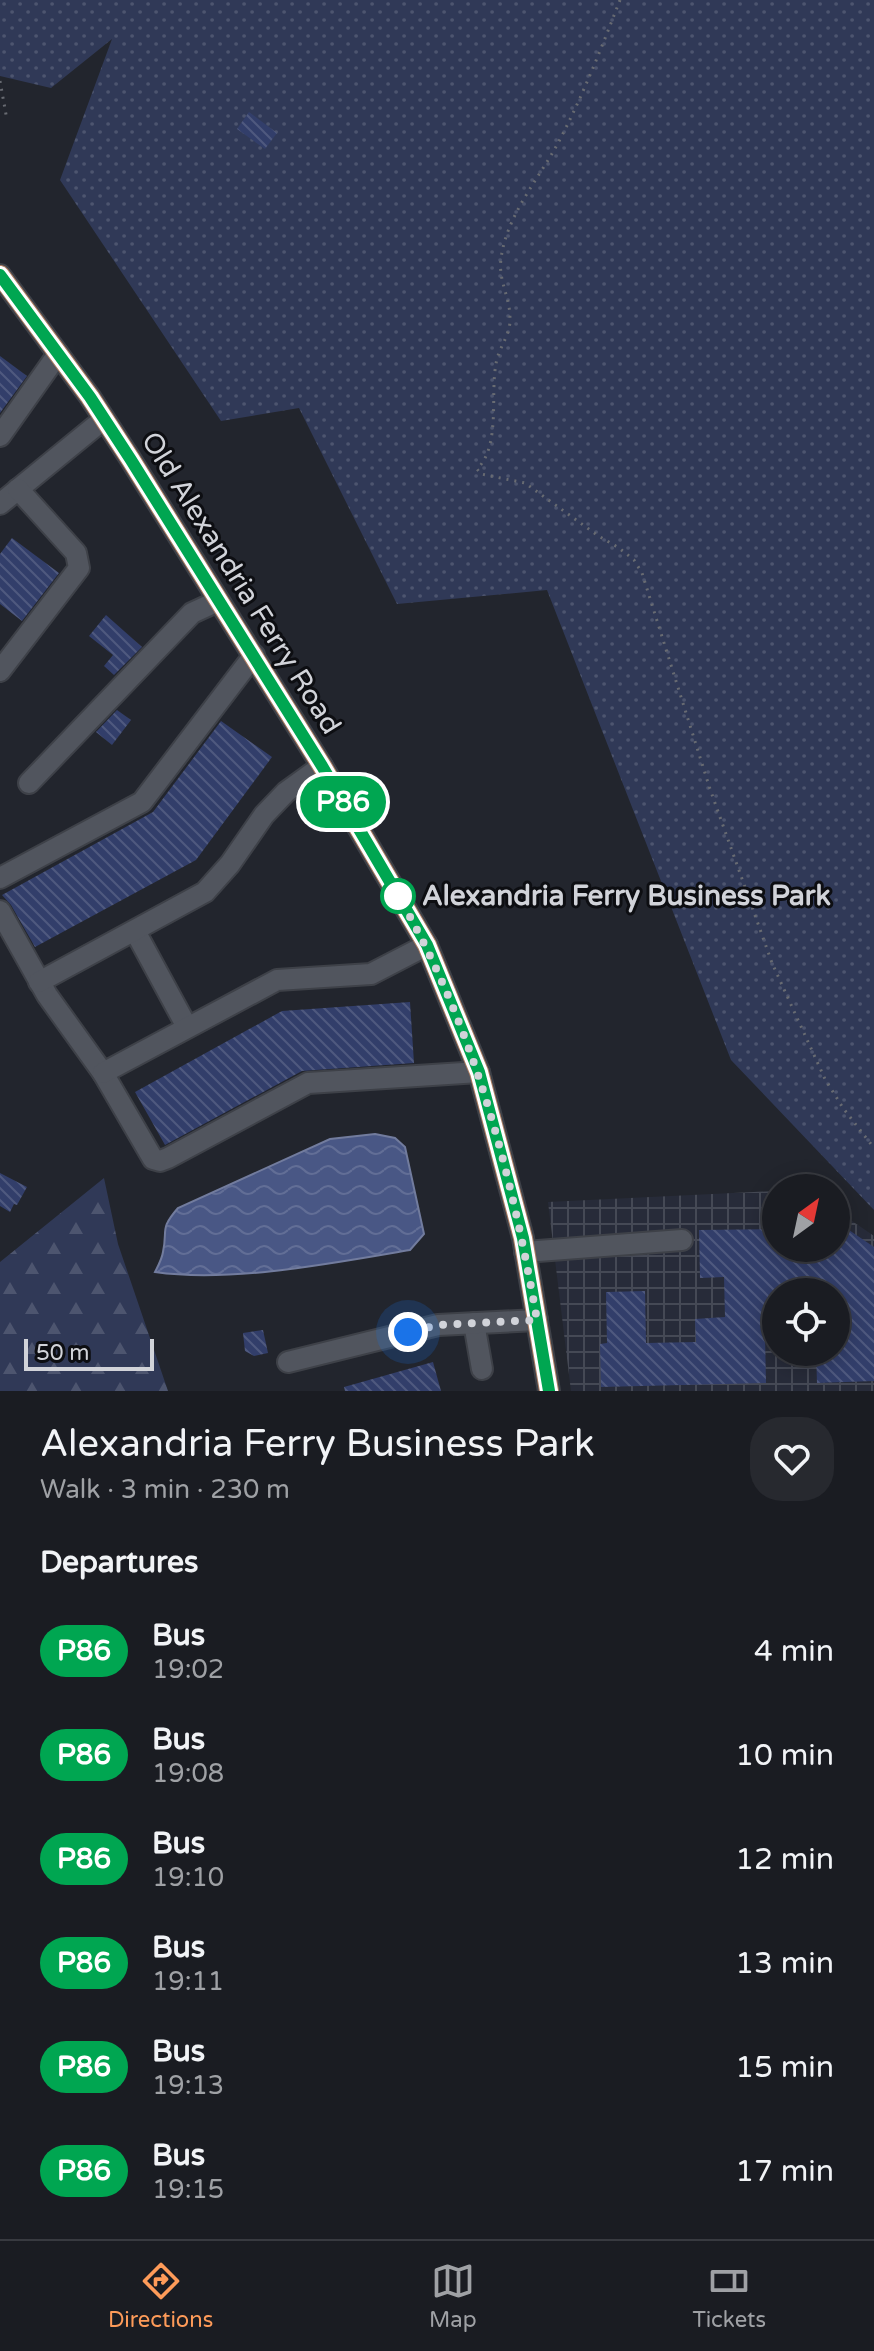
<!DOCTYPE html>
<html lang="en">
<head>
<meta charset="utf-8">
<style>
	:root { --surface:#1a1c22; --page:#27292f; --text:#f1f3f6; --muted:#9fa1a5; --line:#383a40; --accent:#fe9b59 }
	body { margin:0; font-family:"Varela Round",sans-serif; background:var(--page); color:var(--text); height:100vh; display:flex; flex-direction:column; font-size:30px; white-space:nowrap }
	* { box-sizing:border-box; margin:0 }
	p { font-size:26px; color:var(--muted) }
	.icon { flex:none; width:44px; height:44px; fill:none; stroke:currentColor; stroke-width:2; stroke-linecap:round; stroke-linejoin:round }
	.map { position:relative; height:1391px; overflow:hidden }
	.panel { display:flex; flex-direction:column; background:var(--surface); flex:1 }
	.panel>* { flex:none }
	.badge { padding:0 16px; border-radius:26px; font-size:28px; line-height:52px }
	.needle { width:52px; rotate:33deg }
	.fabs { position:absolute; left:762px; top:1174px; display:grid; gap:16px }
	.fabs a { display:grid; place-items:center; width:88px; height:88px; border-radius:50%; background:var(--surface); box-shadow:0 4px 20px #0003,0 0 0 2px var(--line); font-size:40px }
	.scale { position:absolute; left:24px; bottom:20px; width:130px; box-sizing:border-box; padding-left:8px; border:4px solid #d1d3d9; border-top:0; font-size:22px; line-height:28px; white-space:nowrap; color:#d1d3d9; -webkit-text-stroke:6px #0d0e12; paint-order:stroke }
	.you { position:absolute; width:40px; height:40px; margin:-20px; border:6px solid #fff; border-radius:50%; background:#1a73e8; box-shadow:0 0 0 12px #1a73e833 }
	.map>.badge { position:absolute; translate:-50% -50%; box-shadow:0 0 0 4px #fff }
	h2 { padding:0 40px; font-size:30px; line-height:72px }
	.round { display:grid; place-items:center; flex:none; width:84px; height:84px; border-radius:32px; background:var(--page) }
	.summary { display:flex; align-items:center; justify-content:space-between; height:136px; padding:0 40px }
	h1 { font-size:38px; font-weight:600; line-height:60px }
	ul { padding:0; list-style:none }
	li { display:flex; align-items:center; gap:24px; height:104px; padding:0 40px }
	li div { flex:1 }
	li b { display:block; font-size:30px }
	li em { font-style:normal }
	li .badge { min-width:88px; font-weight:700; text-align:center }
	.tabs { display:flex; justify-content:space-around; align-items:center; height:112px; border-top:2px solid var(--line); background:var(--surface); font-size:22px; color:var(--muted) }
	.tabs a { display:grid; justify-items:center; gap:4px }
	.tabs .current { color:var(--accent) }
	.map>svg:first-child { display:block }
	.industrial { fill:url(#industrial-grid); fill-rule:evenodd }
	.grass { fill:url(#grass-dots) }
	.forest { fill:url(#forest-firs) }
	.water { fill:url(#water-waves); stroke:#727c9e; stroke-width:2 }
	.building { fill:url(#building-back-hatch) }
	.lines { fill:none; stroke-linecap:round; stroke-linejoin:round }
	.minor-casing { stroke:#3e4148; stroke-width:24 }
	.major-casing { stroke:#3e4148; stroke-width:24 }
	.path { stroke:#686b72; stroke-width:3; stroke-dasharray:2 6; stroke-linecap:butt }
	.minor { stroke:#51555e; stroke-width:20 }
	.major { stroke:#ab7d63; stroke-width:20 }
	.line-casing { stroke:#fff; stroke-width:18 }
	.line { stroke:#00a651; stroke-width:12 }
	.walk { stroke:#d1d3d9; stroke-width:8; stroke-dasharray:0 14.4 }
	.stop-dot { fill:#fff; stroke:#00a651; stroke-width:4 }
	.labels { text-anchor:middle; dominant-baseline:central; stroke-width:6; stroke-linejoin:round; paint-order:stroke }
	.street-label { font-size:28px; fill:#d1d3d9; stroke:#0d0e12 }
	.stop-label { font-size:28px; font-weight:bold; fill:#d1d3d9; stroke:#0d0e12; text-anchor:start }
</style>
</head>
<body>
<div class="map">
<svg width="874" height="1391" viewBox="0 0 874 1391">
	<defs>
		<pattern id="industrial-grid" width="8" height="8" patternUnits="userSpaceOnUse" patternTransform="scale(2)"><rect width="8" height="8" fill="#272b39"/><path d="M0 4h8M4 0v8" fill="none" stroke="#454955"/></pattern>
		<pattern id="grass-dots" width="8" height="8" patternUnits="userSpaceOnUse" patternTransform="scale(2)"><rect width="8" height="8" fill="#303957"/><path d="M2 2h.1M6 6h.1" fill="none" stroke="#4d556f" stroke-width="1.8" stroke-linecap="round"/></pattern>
		<pattern id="forest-firs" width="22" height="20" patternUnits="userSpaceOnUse" patternTransform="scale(2)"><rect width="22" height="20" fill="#303957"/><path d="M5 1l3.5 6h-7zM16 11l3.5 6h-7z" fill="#4d556f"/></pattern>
		<pattern id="water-waves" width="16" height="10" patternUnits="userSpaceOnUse" patternTransform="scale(2)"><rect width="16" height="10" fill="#495785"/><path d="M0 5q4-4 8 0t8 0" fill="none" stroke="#626e96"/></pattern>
		<pattern id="building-back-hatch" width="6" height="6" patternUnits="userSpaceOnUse" patternTransform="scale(2)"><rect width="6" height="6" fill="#323e6a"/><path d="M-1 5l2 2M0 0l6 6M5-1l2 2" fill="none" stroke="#4f597f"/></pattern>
	</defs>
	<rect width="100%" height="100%" fill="#22252d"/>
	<path class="industrial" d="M776,1191v57h60v-38l38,26v155h-303l-23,-189zM776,1292h60v60h-60z"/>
	<path class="grass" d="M0,0h874v1210l-143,-150 -184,-470 -150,14 -98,-196 -78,13 -161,-241 52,-141 -61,49 -51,-12z"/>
	<path class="forest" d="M104,1178l14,66 50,147h-168v-129z"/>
	<path class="water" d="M375,1134l20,4 10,9 19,87 -14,16c-76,13 -179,33 -255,22 3,-6 7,-13 8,-20 5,-23 -4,-22 15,-44l152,-69z"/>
	<g class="building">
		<path d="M249,112l28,21 -12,16 -28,-20z"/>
		<path d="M0,356l27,20 -27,37z"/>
		<path d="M12,538l47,35 -37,48 -22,-17v-50z"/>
		<path d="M106,615l36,32 -28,28 -10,-9 9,-11 -24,-19z"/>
		<path d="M117,710l14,10 -19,25 -16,-13z"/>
		<path d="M221,721l51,36 -76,103 -161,87 -24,-42 -9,-10 151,-83z"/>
		<path d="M410,1002l4,61 -112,8 -137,74 -30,-53 147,-81z"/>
		<path d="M0,1173l27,14 -10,18 -3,-1 -4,8 -10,-6z"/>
		<path d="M836,1228h10l28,19v134l-57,2 -1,-31h20v-60h-60v42l-11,1 1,48 -165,4 -1,-43 7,-1 -1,-51 39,-1 1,52 50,-1 -1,-23 30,-2 -1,-40 -24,1 -1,-48 77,-1v19h60z"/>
		<path d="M263,1330l5,23 -14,3 -9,-5 -2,-18z"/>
		<path d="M433,1362l8,29h-96l-1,-4z"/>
	</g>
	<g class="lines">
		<defs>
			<g id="minor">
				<path d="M0,436l58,-82"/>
				<path d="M0,504l104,-85"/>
				<path d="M0,671l79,-103 -3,-15 -58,-64"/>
				<path d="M29,783l163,-170 26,-12"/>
				<path d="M0,878l142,-76 112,-147"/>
				<path d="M0,911l47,84 56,78 50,86 7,2 8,-3 140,-75 171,-11"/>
				<path d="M135,931l52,96"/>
				<path d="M39,982l166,-90 25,-28 34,-49 22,-23 36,-26"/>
				<path d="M103,1073l174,-93 94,-6 56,-29"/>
				<path d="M525,1252l157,-12"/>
				<path d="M474,1323l8,46"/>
				<path d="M288,1362l150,-37 99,-5"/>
			</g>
			<path id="major" d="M0,275l90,122 41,63 191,306 105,179 52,127 44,166 26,153"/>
		</defs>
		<use href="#minor" class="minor-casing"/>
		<use href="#major" class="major-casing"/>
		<g class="path">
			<path d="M620,0c-19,49 -38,98 -63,145 -20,36 -51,72 -56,114 -3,21 9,38 9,59 1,17 -12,30 -14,46 -6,30 5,82 -19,105l4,5 44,9 72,52 22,13 15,12 8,13 68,216 62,174 53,116 18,29 31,40"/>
			<path d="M0,81l7,39"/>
		</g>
		<use href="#minor" class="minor"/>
		<use href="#major" class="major"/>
	</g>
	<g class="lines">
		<defs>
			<path id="line" d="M0,275l90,122 41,63 191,306 105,179 52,127 44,166 26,153"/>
		</defs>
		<use href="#line" class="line-casing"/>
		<use href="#line" class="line"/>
		<path class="walk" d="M398,896l-1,-2c77,131 114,277 140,426l-99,5 -30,7"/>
	</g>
	<circle class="stop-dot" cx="398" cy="896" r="16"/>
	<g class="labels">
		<g class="street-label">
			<text transform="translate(241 583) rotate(58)">Old Alexandria Ferry Road</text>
		</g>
		<g class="stop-label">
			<text x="422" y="896">Alexandria Ferry Business Park</text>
		</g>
	</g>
</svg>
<div class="fabs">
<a><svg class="needle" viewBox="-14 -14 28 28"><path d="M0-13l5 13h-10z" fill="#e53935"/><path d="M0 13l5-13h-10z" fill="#9fa1a5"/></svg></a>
<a><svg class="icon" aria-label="locate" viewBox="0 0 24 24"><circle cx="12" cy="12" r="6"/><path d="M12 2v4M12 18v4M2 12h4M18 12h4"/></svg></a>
</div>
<div class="scale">50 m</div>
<div class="you" style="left:408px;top:1332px"></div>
<b class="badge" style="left:343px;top:802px;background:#00a651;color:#fff">P86</b>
</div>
<section class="panel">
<div class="summary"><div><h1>Alexandria Ferry Business Park</h1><p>Walk · 3 min · 230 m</p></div><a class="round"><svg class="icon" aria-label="heart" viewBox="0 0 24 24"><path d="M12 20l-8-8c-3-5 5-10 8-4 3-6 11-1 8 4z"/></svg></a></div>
<h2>Departures</h2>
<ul>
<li><span class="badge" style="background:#00a651;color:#fff">P86</span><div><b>Bus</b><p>19:02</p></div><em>4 min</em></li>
<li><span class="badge" style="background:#00a651;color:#fff">P86</span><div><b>Bus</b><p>19:08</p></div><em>10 min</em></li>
<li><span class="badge" style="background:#00a651;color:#fff">P86</span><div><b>Bus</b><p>19:10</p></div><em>12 min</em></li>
<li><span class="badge" style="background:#00a651;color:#fff">P86</span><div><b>Bus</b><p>19:11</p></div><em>13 min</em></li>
<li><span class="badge" style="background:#00a651;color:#fff">P86</span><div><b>Bus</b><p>19:13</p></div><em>15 min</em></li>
<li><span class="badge" style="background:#00a651;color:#fff">P86</span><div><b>Bus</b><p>19:15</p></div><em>17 min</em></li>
</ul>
</section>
<nav class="tabs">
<a class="current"><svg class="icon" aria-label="directions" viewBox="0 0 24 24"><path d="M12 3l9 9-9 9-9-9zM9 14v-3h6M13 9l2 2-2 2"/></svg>Directions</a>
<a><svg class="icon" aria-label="map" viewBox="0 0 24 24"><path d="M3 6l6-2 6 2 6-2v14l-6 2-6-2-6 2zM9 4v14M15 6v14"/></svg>Map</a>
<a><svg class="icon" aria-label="tickets" viewBox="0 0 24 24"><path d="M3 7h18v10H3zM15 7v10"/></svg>Tickets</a>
</nav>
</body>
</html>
